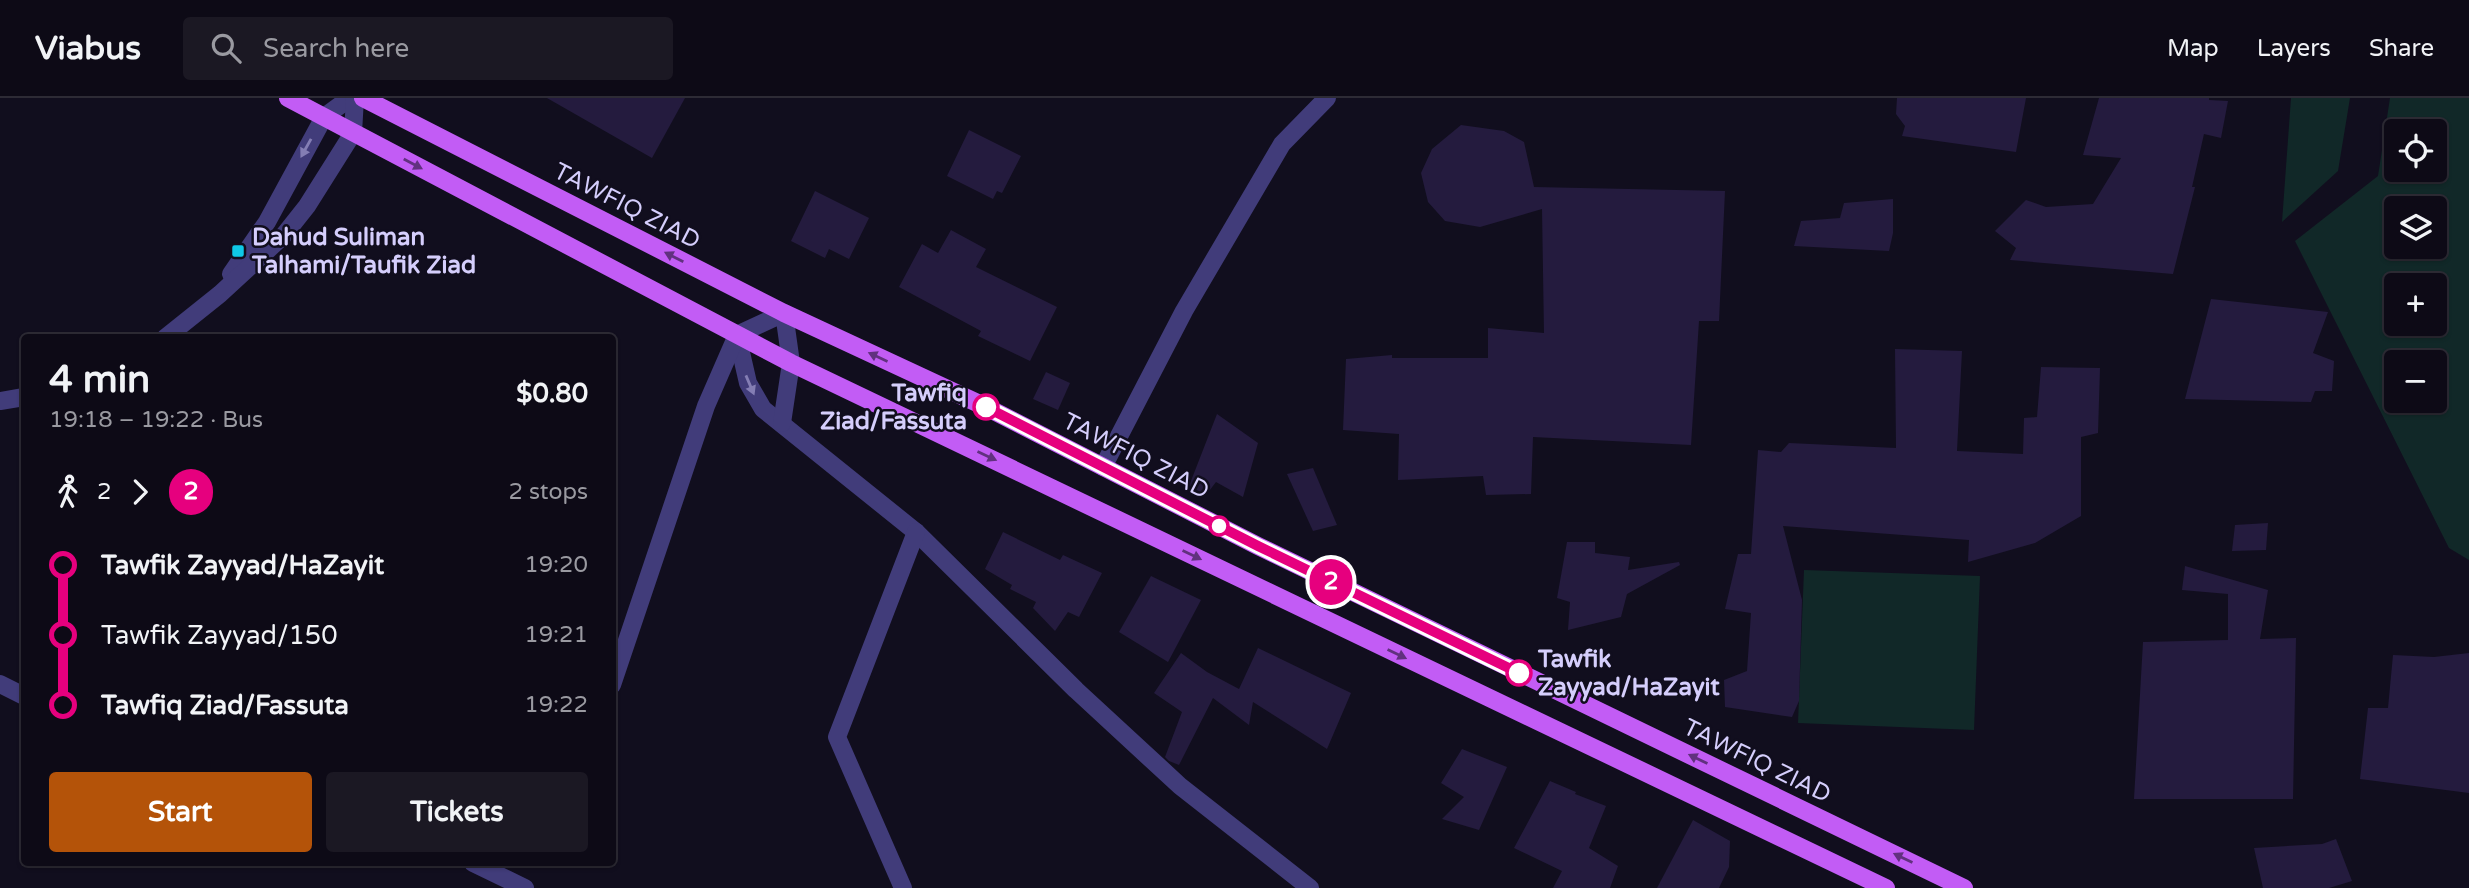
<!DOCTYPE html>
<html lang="en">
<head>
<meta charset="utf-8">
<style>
	:root { --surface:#0d0a16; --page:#1b1823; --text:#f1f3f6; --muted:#9a9aa1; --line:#2d2b35; --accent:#b45309 }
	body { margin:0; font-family:"Varela Round",sans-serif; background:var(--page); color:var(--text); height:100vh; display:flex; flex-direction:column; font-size:26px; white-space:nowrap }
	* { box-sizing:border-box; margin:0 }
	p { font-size:23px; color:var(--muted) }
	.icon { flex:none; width:38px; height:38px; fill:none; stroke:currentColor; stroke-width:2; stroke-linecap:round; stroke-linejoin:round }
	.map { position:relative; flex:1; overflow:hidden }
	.drawer { position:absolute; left:21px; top:236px; width:595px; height:532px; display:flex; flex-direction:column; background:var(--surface); border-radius:7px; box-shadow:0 2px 5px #0004,0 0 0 2px var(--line) }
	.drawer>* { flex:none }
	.badge { padding:0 14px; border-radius:23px; font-size:24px; line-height:46px }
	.fabs { position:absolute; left:2384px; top:21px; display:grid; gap:14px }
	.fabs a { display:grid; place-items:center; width:63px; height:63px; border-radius:7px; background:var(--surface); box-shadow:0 2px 5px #0004,0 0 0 2px var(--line); font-size:35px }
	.map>.badge { position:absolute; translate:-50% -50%; box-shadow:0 0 0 4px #fff }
	.legs { display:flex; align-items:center; gap:10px; height:77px; padding:0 28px; font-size:23px }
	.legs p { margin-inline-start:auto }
	.headline { display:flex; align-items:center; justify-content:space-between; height:119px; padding:0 28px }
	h1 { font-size:38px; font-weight:800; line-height:52px }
	.cta { display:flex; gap:14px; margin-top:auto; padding:14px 28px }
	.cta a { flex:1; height:80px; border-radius:7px; background:var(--accent); color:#fff; font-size:28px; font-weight:800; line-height:80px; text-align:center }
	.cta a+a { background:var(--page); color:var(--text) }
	ul { padding:0 28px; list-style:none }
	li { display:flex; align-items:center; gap:24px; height:70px; font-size:26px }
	li i { display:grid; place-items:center; width:10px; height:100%; margin:0 9px; background:currentColor }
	li i::after { content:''; width:18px; height:18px; margin:-9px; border:5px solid; border-radius:50%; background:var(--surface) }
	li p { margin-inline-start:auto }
	li:first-child i { background:linear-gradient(#0000 50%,currentColor 0) }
	li:last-child i { background:linear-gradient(currentColor 50%,#0000 0) }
	header { display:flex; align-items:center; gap:42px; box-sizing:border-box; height:98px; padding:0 35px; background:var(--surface); border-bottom:2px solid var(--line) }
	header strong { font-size:33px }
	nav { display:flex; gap:38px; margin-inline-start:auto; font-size:24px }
	.search { width:490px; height:63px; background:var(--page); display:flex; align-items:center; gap:18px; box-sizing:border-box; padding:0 24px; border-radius:7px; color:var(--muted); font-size:26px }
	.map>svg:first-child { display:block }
	.green { fill:#112828; fill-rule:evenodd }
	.building { fill:#241b3e }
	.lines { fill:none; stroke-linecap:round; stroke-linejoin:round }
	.minor { stroke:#413c7a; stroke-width:18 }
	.major { stroke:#c25cf5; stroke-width:18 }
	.oneway { fill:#847eb4 }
	.oneway2 { fill:#61317f }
	.line-1-casing { stroke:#fff; stroke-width:16 }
	.line-1 { stroke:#e6007e; stroke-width:10 }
	.poi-dot { fill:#0fc8e7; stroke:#110e1e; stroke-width:2.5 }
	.stop-1-dot { fill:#fff; stroke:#e6007e; stroke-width:3.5 }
	.labels { text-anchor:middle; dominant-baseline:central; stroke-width:5; stroke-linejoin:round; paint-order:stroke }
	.street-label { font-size:24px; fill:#d5cefc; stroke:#110e1e }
	.poi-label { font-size:24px; font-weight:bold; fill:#d5cefc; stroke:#110e1e; text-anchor:start }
	.stop-label { font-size:24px; font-weight:bold; fill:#d5cefc; stroke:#110e1e; text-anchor:end }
</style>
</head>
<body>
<header>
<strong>Viabus</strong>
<div class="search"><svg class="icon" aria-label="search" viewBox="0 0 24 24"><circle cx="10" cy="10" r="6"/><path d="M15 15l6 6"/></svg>Search here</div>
<nav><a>Map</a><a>Layers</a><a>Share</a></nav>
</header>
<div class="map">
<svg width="2469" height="790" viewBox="0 0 2469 790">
	<rect width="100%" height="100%" fill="#110e1e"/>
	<g class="green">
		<path d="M2291,0h59l-12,73 -56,51z"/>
		<path d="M2390,0h79v462l-20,-12 -154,-307 83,-65zM2396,33h38v39h-38zM2396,110h38v39h-38zM2434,187v39h-38v-39zM2396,264h38v39h-38z"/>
		<path d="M1804,472l176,6 -6,154 -176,-7z"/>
	</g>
	<g class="building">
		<path d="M547,0h138l-33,60z"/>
		<path d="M1897,0h129l-10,54 -114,-16 3,-10 -9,-12z"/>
		<path d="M2099,0h110v2l19,1 -7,37 -17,-4 -12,53h3l-22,87 -163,-14 6,-12 -21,-17 31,-31 20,7 47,-3 28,-46 -38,-3z"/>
		<path d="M1461,27l43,6 20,11 10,45 191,4 -6,130h-20l-8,124 -158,-8 -2,57 -45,1 -3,-19 -85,4 1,-46 -56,-4 3,-71 46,-4v3h96v-30l56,5 -2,-124 -62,18 -35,-6 -17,-19 -7,-29 11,-24z"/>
		<path d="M969,32l52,26 -19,37 -5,-2 -4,8 -46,-23z"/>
		<path d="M815,93l54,27 -20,41 -20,-10 -4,9 -34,-17z"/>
		<path d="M1893,101v34l-4,18 -95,-5 7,-25 39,-3 4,-15z"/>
		<path d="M951,132l35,19 -10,18 81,40 -27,54 -52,-25 3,-5 -82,-44 23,-43 16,9z"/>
		<path d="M2211,201l117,13 -15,41 21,8 -2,30h-17l-4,11 -126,-3z"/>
		<path d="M1895,251l67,2 -5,100 66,3 1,-36 13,-1 4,-50 59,1 -2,65 -17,4v79l-46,27 -67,19 1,-22 -186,-14 19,74 -3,101 -7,16 -67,-10 -1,-27 23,-9 4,-58 -26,-4 13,-55h13l7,-104 23,2 8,-9 107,5z"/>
		<path d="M1046,274l24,11 -12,27 -25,-11z"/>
		<path d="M1217,316l41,29 -15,54 -27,-15 -10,13 -17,-9z"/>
		<path d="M1313,370l24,57 -24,6 -26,-57z"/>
		<path d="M2268,425l-2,27 -34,1 3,-26z"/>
		<path d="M1003,434l57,28 3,-5 39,18 -23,44 -11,-5 -13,19 -22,-23 3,-6 -26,-13 2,-4 -27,-16z"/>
		<path d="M1567,444h28v11l35,4 -2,13 51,-8 1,3 -53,29 -6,23 -53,13 2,-28 -13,-4z"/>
		<path d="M2185,468l83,24 -8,49 36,-1 -3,161h-159l9,-157 85,-2v-46l-46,-4z"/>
		<path d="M1151,478l50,24 -33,62 -49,-30z"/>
		<path d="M1258,550l93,45 -24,56 -74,-47 -4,23 -36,-27 -34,67 -10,-4 -4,-4 17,-45 -28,-19 27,-40 26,19 32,17z"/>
		<path d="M2469,555v140l-109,-14 8,-71h20l5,-53 41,2z"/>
		<path d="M1462,651l45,18 -28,63 -37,-11 22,-22 -23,-14z"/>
		<path d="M1550,683l26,11 -1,2 31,12 -17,42 29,18 -8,22h-57l9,-17 -48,-23z"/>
		<path d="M1693,722l37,21 -1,26 -10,21h-62z"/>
		<path d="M2336,741l16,42 -23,7h-66l-9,-40 68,-4z"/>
	</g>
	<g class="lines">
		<g class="minor">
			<path d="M231,176l36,-52 57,-105 26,-19"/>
			<path d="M737,237l11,48 15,26 153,123 160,158 104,96 130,102"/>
			<path d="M165,240l55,-44 64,-59 23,-29 46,-73 2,-35"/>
			<path d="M0,303l24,-4"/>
			<path d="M1103,369l81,-156 98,-167 45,-46"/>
			<path d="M0,586l24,12"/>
			<path d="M612,587l94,-279 31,-71 47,-22 7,50 -9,60"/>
			<path d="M473,765l52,25"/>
			<path d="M903,790l-66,-151 79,-205"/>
		</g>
		<g class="major">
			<path d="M288,0l503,265 1095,525"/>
			<path d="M363,0l421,215 202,94 272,139 706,342"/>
		</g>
	</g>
	<defs><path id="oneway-solid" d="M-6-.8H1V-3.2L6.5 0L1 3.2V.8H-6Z" transform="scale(1.75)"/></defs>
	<g class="oneway">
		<use href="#oneway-solid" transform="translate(306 50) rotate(119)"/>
		<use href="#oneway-solid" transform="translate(750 287) rotate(67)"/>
	</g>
	<g class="oneway2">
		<use href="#oneway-solid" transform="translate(413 66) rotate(28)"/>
		<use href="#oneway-solid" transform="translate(674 159) rotate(-153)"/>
		<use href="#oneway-solid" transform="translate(878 259) rotate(-155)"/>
		<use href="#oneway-solid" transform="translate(987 358) rotate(25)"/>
		<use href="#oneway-solid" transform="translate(1192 457) rotate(26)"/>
		<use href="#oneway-solid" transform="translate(1397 556) rotate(26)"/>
		<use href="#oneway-solid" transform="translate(1698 661) rotate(-154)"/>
		<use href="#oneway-solid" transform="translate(1903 760) rotate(-154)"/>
	</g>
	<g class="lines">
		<defs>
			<path id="line-1" d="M986,309l272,139 261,127"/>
		</defs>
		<use href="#line-1" class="line-1-casing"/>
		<use href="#line-1" class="line-1"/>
	</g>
	<rect class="poi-dot" x="231" y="146" width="14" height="14" rx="3.5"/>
	<g class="stop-1-dot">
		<circle cx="986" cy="309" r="12"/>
		<circle cx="1219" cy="428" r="9"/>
		<circle cx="1519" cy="575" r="12"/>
	</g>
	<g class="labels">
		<g class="street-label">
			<text transform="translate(627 108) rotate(27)">TAWFIQ ZIAD</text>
			<text transform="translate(1136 358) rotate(27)">TAWFIQ ZIAD</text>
			<text transform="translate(1757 663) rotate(26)">TAWFIQ ZIAD</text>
		</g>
		<g class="poi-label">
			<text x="252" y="139">Dahud Suliman<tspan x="252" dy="28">Talhami/Taufik Ziad</tspan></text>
		</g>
		<g class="stop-label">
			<text x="967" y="295">Tawfiq<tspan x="967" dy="28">Ziad/Fassuta</tspan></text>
			<text x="1538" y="561" text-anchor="start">Tawfik<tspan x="1538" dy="28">Zayyad/HaZayit</tspan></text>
		</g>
	</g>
</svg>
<div class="fabs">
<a><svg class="icon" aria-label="locate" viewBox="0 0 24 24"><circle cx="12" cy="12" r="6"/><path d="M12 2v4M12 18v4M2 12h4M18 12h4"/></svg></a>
<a><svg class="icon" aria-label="layers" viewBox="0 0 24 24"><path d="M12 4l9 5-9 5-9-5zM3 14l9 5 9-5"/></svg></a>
<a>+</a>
<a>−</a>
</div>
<b class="badge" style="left:1331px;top:484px;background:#e6007e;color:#fff">2</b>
<section class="drawer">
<div class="headline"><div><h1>4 min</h1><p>19:18 – 19:22 · Bus</p></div><b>$0.80</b></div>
<div class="legs"><svg class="icon" aria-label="walk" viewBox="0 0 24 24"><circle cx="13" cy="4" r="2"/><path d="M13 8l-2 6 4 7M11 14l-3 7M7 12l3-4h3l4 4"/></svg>2<svg class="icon" aria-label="forward" viewBox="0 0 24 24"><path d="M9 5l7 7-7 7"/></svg><b class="badge" style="background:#e6007e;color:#fff">2</b><p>2 stops</p></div>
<ul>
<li><i style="color:#e6007e"></i><b>Tawfik Zayyad/HaZayit</b><p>19:20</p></li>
<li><i style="color:#e6007e"></i><span>Tawfik Zayyad/150</span><p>19:21</p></li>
<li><i style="color:#e6007e"></i><b>Tawfiq Ziad/Fassuta</b><p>19:22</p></li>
</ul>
<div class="cta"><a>Start</a><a>Tickets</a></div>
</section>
</div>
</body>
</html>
